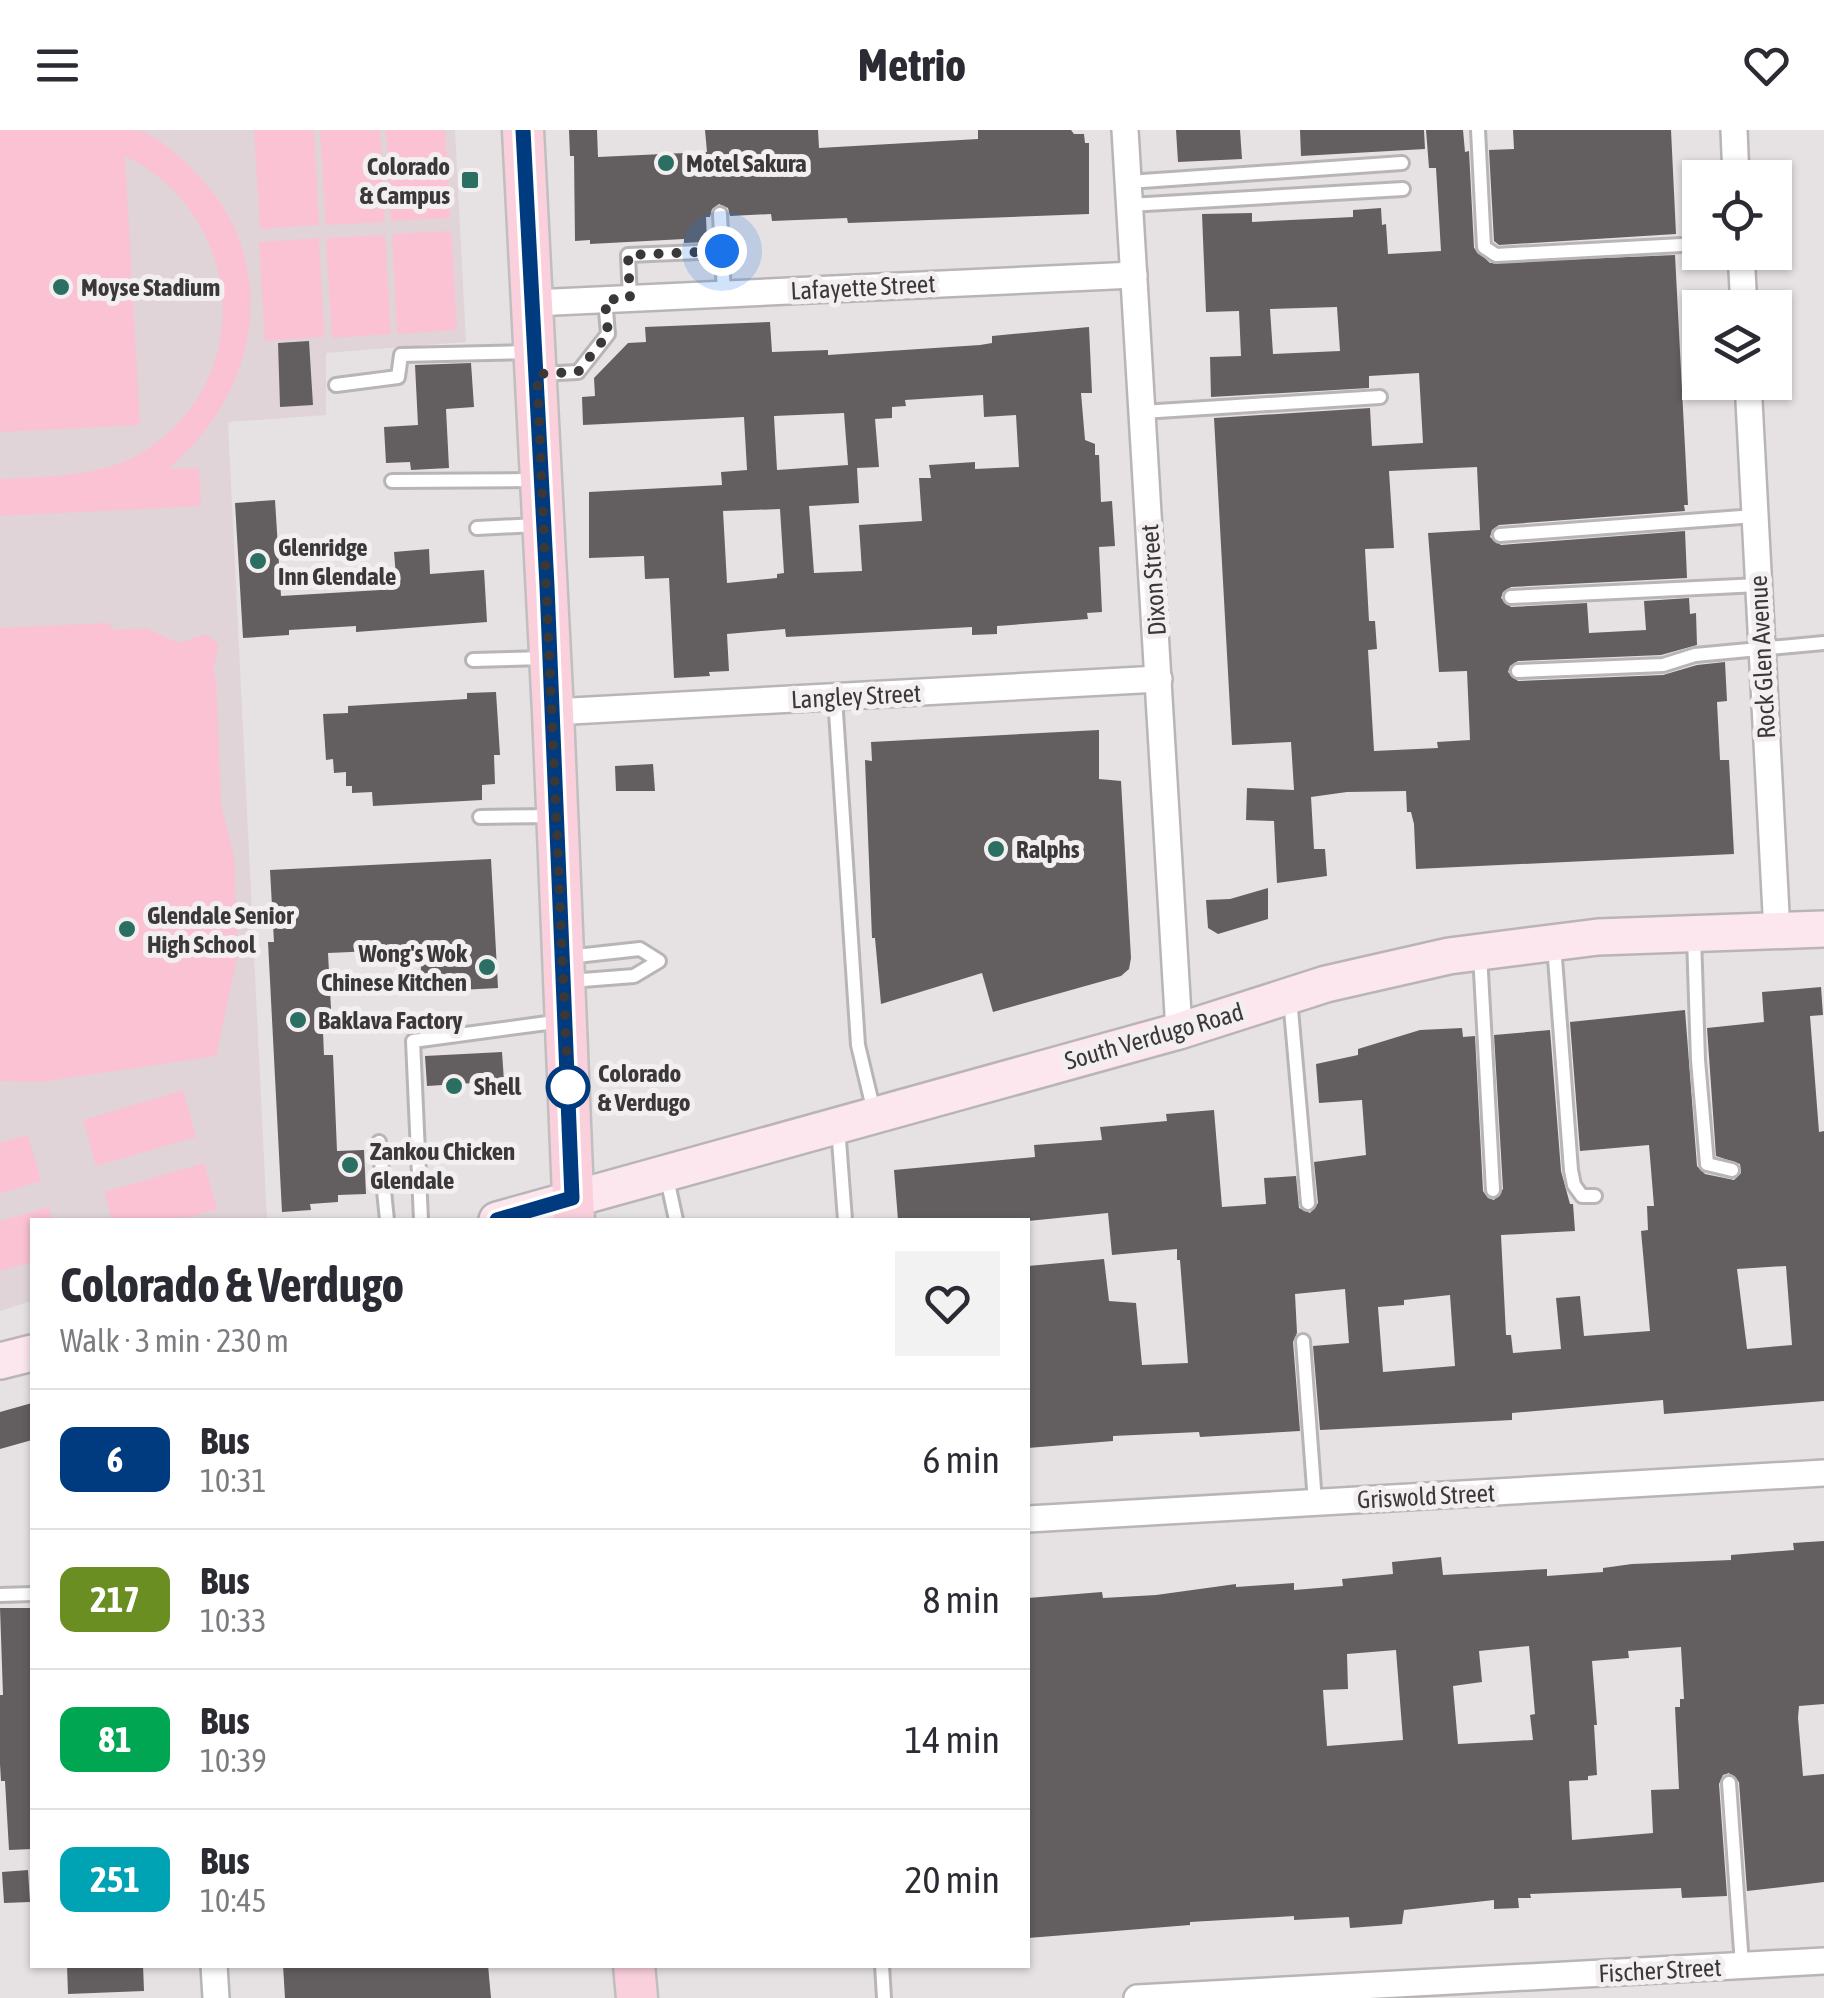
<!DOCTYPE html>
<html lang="en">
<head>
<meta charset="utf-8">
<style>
	:root { --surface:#fff; --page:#f2f2f3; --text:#2b2b33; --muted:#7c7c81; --line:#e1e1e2 }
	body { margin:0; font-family:"Asap Condensed",sans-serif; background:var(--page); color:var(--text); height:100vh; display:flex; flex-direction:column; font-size:38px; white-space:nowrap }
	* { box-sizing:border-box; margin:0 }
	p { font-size:32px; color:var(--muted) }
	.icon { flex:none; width:55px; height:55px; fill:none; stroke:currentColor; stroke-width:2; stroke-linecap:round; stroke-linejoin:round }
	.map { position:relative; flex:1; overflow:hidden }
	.drawer { position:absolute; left:30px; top:1088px; width:1000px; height:750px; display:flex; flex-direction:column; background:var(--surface); border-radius:0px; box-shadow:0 2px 8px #0004 }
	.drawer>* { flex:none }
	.badge { padding:0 20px; border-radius:15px; font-size:35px; line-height:65px }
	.fabs { position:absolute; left:1682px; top:30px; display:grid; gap:20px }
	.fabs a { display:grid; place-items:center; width:110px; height:110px; border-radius:0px; background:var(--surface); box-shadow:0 2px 8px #0004; font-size:50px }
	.you { position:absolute; width:50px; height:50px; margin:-25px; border:8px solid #fff; border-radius:50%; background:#1a73e8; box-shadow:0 0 0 15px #1a73e833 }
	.map>.badge { position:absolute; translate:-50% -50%; box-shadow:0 0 0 5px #fff }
	.round { display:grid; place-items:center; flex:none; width:105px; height:105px; border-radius:0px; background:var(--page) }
	.head { display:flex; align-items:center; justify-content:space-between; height:170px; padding:0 30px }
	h1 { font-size:48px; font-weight:700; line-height:75px }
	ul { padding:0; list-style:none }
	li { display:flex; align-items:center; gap:30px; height:140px; padding:0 30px; border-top:2px solid var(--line) }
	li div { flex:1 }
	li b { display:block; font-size:38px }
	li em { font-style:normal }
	li .badge { min-width:110px; font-weight:700; text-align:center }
	header { display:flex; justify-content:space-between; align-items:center; height:130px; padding:0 30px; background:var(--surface); font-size:45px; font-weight:700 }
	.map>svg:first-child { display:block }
	.built { fill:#e1d4d8 }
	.green { fill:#fac2d3 }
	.building { fill:#635f60; fill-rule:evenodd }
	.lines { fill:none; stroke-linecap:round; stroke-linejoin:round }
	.service-casing { stroke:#b9b5b6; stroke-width:18 }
	.minor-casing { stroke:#b9b5b6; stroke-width:30 }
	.secondary-casing { stroke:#b9b5b6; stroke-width:40 }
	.primary-casing { stroke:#c0bfbf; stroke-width:45 }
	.service { stroke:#fff; stroke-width:12 }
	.minor { stroke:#fff; stroke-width:25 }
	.secondary { stroke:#fde7ee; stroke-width:35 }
	.primary { stroke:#fbd0dd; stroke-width:40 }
	.line-casing { stroke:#fff; stroke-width:22 }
	.line { stroke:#003b80; stroke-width:15 }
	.walk { stroke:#3a3838; stroke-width:10; stroke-dasharray:0 18 }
	.poi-dot { fill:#2b6f62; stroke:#f3eff0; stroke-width:4 }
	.stop-dot { fill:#fff; stroke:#003b80; stroke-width:5 }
	.labels { text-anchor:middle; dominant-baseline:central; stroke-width:10; stroke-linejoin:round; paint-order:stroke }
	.poi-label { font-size:25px; font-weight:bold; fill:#3a3838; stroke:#f3eff0; text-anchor:start }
	.street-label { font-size:25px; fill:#3a3838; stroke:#f3eff0 }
	.stop-label { font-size:25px; font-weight:bold; fill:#3a3838; stroke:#f3eff0; text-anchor:start }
</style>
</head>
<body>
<header><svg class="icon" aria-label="menu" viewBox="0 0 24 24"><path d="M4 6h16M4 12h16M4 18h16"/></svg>Metrio<svg class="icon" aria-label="heart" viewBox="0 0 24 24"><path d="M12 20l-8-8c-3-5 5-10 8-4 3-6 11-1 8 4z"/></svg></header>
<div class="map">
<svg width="1824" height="1868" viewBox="0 0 1824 1868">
	<rect width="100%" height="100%" fill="#e6e2e3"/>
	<path class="built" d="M0,0h455l11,212 -140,11v62l-98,7 39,798h-235v81l-32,10z"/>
	<g class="green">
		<path d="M0,0c33,0 66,0 99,0 11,0 27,0 38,0 23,6 45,29 61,45 86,89 60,222 -31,294l32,-1 2,38 -201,10v-37c48,-3 98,-1 141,-26 118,-71 104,-239 -16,-297l15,269 -140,7z"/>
		<path d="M254,0h60l5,95 -59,4z"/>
		<path d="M320,0h60l5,92 -59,3z"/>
		<path d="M386,0h59l5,88 -59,3z"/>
		<path d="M451,101l6,99 -60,4 -5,-100z"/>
		<path d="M385,105l6,99 -59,4 -6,-100z"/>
		<path d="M319,108l5,99 -59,4 -6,-99z"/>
		<path d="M108,493l6,7 32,-2 32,15 28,-9 13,10 -6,26 3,8 5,127 13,52 4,96 -22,103 -175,26 -41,-1v-453z"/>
		<path d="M183,960l13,47 -100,29 -13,-46z"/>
		<path d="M28,1005l13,46 -41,12v-50z"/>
		<path d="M204,1033l13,46 -37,11h-68l-8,-28z"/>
		<path d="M49,1077l3,13h-20v42l-32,9v-50z"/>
	</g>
	<g class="building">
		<path d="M569,0h28l1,27 109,-5 -2,-22h113l1,18 159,-9v-9h93l3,4h10l1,9h4v71l-241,9 -1,-5 -75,3 -1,-7 -41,2 -2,-8 -9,-4 -7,5 -2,8h-4l1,25 -23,1v-4l-94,5v-4l-15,1 -1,-85h-4z"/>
		<path d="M1176,0h64l2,29 -64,3z"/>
		<path d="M1300,0h124l1,19 -124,7z"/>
		<path d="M1426,0h37l2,22 4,-1 5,97 16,15 185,-8 13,250h-4l1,6 -186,14 -7,5 -2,7 11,8 184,-14 2,47 -176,9 -8,5 -2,6 10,9 76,-4 2,30 57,-3 -2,-29 45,-3 1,16 6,-1 1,32 -36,10 -143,6 -8,5 -2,6 10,9 145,-6 34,-10 28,-3 2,39 -10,1 3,58h9l5,94 -318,15 -2,-45 -3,-12h-4l-1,-21 -59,1 -36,5 3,52h11l2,27 -50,7 -3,-62 -28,-1 1,-32 47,2 -3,-48 -59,3 -18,-327 156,-10 2,38 51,-3 -4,-70 -50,3v12l-158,9 -1,-40 31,-1 -2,-45 -33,1 -4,-98 50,-1v9l101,-5v-7l28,-2 1,17 4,-1 2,30 53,-3 -5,-83h-7zM1337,177l3,44 -67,3 -3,-45zM1477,337l3,63 -52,3 11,139 28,-1 3,69 -33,2 1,6 -64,3 -6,-101 9,-1 -2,-28h-6l-4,-72 29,-1 -5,-77z"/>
		<path d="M1513,0h158l5,104 -177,11 -5,-4 -5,-91 25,-1z"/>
		<path d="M770,192l2,30 56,-2v5l152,-10 12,-2v-7l97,-9 3,66h-11l4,47 10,4v11h4l2,47 11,-1 3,45 -16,1 3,65 -15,1 1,6 -91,7v8l-25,1v-8l-186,10 -1,-8 -58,5 2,37 -20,1 1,4 -36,2 -5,-100 -24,1 -1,-23 -55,2v-66l133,-7 -1,-13 26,-2 -3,-53 -161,8 -1,-28 13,-1 -1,-18 34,-35 18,-1 -1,-15zM983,265l1,22 32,-2 3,52 -44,2v-7l-46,3 2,13h-12l3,43 -63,4 3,46 -48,2 -5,-67 50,-3 -2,-35 22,-1 -4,-48 17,-1v-11l14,-1 -1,-6zM844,283l4,52 -71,5 -3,-54zM780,379l4,64 -7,1v4l-50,5 -4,-72z"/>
		<path d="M309,211l4,64 -33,2 -2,-64z"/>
		<path d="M471,233l3,44 -28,2 3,59 -38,2 -1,-8 -24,1 -2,-36 34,-2 -3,-60z"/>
		<path d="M275,370l6,96 116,-7 -3,-37 35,-3 1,25 54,-4 3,52 -131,10v-6l-67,4v5l-46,3 -8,-135z"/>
		<path d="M496,562l4,63h-6l1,29 -13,1v15l-109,6 -1,-14 -20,1v-7h-6v-14l-12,1 -1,-14 -7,1 -3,-46 25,-1v-7l119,-7v-6z"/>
		<path d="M1099,600v49l22,2 10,177 -2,11 -8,7 -128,36 -11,-39 -101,31 -6,-66h-3l-7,-178 7,1 -1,-19z"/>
		<path d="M653,634l2,27h-39l-1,-25z"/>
		<path d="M491,729l7,129 -76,4 -2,-43 -92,4 3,56h-9l2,46h9l4,96 27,-1 2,44 -28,1v7l-28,2 1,6 -29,2 -14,-270h6l-4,-72z"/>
		<path d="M1268,758v31l-50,15 -10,-6 -2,-28 24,-1z"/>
		<path d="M1821,857l2,28 -13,1 9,116 5,-1v270l-160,13 -1,-14 -151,13v7l-192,10 -7,-84 36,-3 -4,-54 -50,5 2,39 -4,9 7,89 -100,6 -1,-5 -86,4v5l-85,7v-182l76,-7 5,42 27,2 6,62 46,-2 -8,-103h-3v-11l-65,6 -4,-42 -80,8 -130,-1 -4,-50 141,-13 -1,-12 68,-5 -2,-13 67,-6 -1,-7 48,-4 8,97 44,-3 -2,-26 32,-2 3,32 11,5 8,-10 -4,-41 52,-7 -4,-55 -43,3 -3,-39 42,-9v-6l62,-19 42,-2 1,9 12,-1 8,155 5,7 6,2 9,-11 -9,-154 56,-5 11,141 9,33h3l2,27 -74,4 5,100h5l2,18 48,-4 -5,-51 24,-2 4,40 66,-5 -9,-100 7,-1 -1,-24h7l-5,-61 -69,6 -10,-129 115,-12 12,156 8,8 29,6 7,-7 -1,-9 -24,-8 -9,-128 57,-6 -2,-30zM1786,1136l6,79 -45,4 -10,-80zM1450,1165l5,71 -72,6 -5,-65 26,-2v-5z"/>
		<path d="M502,922l2,29 -77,5 -2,-30z"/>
		<path d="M32,1273v37l-32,9v-37z"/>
		<path d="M1824,1411v163l-25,2 -1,12 5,58 21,-2v108l-77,9 -8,-109 -10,-9 -6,2 -4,9 8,112 -45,2 -1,-10 -151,6 1,4h-13l1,10 -25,1v-9l-90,10 -2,14 -52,4 -1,-11 -55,3v-4l-104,6v3l-162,13v-340l74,-6 1,6 53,-3 80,-11v3l58,-4v7l49,-4 -1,-7 51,-5 -1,-12 49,-5 2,18 104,-6v7l56,-4v-4l29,-4 99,-4v-5l63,-5 -1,-7zM1529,1516l6,68 -5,1 3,25 -75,4 -5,-58 29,-4 -3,-31zM1681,1517l3,52h-4v8h-5l4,82 -28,1 2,43 -81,7 -3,-59 19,-1v-4l9,-1 -3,-50h3l-5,-64 37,-3 -1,-7zM1396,1520l7,90 -76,6 -4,-56 25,-1 -1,-35z"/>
		<path d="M0,1478h32v241l-23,1 -4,-69h-4l-1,-17v-69h3z"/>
		<path d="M28,1740l2,32 -26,1 -2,-31z"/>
		<path d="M67,1835h76l1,26 -76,3z"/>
		<path d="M283,1835h205l3,33h-206z"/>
	</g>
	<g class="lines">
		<defs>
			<g id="service">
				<path d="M1478,0l6,117 12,8 204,-11"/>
				<path d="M1128,52l274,-19"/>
				<path d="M1129,75l274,-16"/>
				<path d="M720,84l4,80"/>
				<path d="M630,169l-2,-44 94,-4"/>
				<path d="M539,244l39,-2 30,-38 -3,-35"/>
				<path d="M336,255l62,-8 3,-22 128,-3"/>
				<path d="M1142,282l238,-15"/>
				<path d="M392,351l142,-1"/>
				<path d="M477,398l60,-3"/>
				<path d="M1500,405l255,-19"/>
				<path d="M1511,467l248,-12"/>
				<path d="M473,530l72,-2"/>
				<path d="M1518,541l145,-6 32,-10 129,-12"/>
				<path d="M835,567l23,348 16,67"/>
				<path d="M480,687l74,-1"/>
				<path d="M1694,807l4,123 9,104 25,6"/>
				<path d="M1554,815l17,225 3,15 8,11h13"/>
				<path d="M1480,824l13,236"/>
				<path d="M567,827l73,-8 19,12 -25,15 -64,5"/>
				<path d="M1290,868l18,205"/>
				<path d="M838,997l7,93"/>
				<path d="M379,1012l8,78"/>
				<path d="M666,1044l10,46"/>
				<path d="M421,1090l-8,-179 149,-20"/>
				<path d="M1303,1211l12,161"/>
				<path d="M0,1465l32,-1"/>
				<path d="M1729,1653l13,182"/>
				<path d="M882,1835l2,33"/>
			</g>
			<g id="minor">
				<path d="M1125,0l54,901"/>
				<path d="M1734,0l2,48"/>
				<path d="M1741,122l3,56"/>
				<path d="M533,173l601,-28"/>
				<path d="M1748,252l29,550"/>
				<path d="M553,582l606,-33"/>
				<path d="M1028,1389l796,-46"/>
				<path d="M214,1835l2,33"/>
				<path d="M1137,1868l687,-37"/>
			</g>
			<g id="secondary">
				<path d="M497,1090l682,-189 147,-47 123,-28 149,-19 226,-8"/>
				<path d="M0,1231l32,-8"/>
			</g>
			<g id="primary">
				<path d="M523,0l30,582 21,508"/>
				<path d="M634,1835l3,33"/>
			</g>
		</defs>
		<use href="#service" class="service-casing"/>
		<use href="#minor" class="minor-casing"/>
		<use href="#secondary" class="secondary-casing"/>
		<use href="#primary" class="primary-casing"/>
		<use href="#service" class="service"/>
		<use href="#minor" class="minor"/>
		<use href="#secondary" class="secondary"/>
		<use href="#primary" class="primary"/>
	</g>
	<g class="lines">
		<defs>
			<path id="line" d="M497,1090l75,-22 -25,-612 -24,-456"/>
		</defs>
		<use href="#line" class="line-casing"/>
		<use href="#line" class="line"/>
		<path class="walk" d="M568,957l-31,-713 41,-2 30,-38 -3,-34 25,-2 -2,-43 94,-4"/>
	</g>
	<g class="poi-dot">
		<circle cx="666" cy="33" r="10"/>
		<rect x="460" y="40" width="20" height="20" rx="5"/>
		<circle cx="61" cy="157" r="10"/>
		<circle cx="258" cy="431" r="10"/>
		<circle cx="996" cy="719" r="10"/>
		<circle cx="127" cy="799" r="10"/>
		<circle cx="487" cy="837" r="10"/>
		<circle cx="298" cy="890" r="10"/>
		<circle cx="454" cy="956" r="10"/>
		<circle cx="350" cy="1035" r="10"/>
	</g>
	<circle class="stop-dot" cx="568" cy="957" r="20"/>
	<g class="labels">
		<g class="poi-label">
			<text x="686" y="33">Motel Sakura</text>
			<text x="450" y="36" text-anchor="end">Colorado<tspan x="450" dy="29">&amp; Campus</tspan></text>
			<text x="81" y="157">Moyse Stadium</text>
			<text x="278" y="417">Glenridge<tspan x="278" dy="29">Inn Glendale</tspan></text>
			<text x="1016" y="719">Ralphs</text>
			<text x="147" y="785">Glendale Senior<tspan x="147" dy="29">High School</tspan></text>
			<text x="467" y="823" text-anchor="end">Wong's Wok<tspan x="467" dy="29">Chinese Kitchen</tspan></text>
			<text x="318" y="890">Baklava Factory</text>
			<text x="474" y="956">Shell</text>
			<text x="370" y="1021">Zankou Chicken<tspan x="370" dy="29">Glendale</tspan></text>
		</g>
		<g class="street-label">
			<text transform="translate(863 157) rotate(-3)">Lafayette Street</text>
			<text transform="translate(1153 450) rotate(-94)">Dixon Street</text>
			<text transform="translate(1762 527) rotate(-93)">Rock Glen Avenue</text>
			<text transform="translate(856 566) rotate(-3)">Langley Street</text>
			<text transform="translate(1154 906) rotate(-16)">South Verdugo Road</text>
			<text transform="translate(1426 1366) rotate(-3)">Griswold Street</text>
			<text transform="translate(1660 1840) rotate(-3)">Fischer Street</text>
		</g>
		<g class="stop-label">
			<text x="598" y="943">Colorado<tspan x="598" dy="29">&amp; Verdugo</tspan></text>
		</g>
	</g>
</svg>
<div class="fabs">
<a><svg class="icon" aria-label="locate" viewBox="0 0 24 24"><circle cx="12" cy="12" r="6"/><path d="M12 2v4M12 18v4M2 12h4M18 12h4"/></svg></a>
<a><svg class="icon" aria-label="layers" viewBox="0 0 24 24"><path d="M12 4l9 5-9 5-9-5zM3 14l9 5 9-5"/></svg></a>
</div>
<div class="you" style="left:722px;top:121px"></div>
<section class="drawer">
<div class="head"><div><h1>Colorado &amp; Verdugo</h1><p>Walk · 3 min · 230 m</p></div><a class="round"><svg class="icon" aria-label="heart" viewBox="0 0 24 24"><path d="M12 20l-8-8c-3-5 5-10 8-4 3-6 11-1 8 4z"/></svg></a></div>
<ul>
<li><span class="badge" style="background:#003b80;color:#fff">6</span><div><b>Bus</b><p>10:31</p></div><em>6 min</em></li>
<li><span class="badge" style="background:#6b8e23;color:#fff">217</span><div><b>Bus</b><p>10:33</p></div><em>8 min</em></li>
<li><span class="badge" style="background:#00a651;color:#fff">81</span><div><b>Bus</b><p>10:39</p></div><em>14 min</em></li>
<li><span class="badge" style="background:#00a3b4;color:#fff">251</span><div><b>Bus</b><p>10:45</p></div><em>20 min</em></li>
</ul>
</section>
</div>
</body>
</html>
